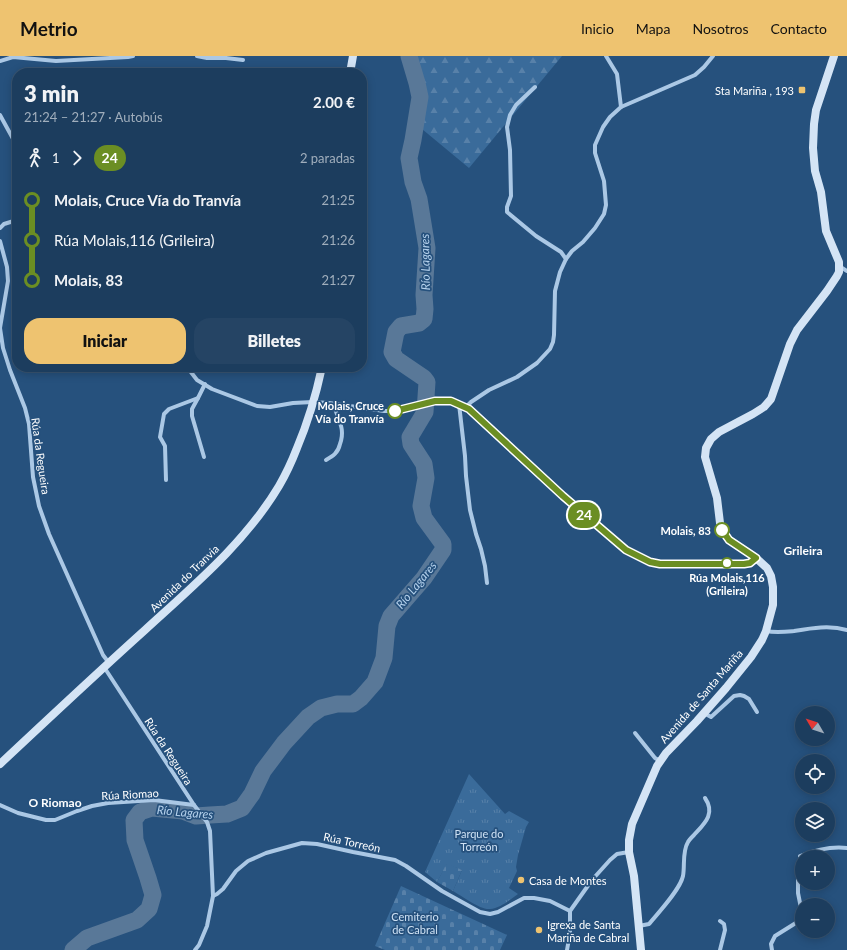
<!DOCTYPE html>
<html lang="es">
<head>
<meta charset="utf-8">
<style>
	:root { --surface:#1c3d5e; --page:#254464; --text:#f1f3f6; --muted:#a0aebc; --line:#3a5673; --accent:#eec370 }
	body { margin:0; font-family:Lato,sans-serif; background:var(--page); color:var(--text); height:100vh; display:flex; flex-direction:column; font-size:15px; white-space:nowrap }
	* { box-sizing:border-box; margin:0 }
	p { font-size:13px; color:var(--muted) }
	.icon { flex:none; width:22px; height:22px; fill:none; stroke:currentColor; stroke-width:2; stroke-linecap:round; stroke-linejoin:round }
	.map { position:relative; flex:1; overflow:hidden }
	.sheet { position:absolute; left:12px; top:12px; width:355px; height:304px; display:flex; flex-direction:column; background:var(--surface); border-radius:16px; box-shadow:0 2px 10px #0003,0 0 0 1px var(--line) }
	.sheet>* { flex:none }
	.badge { padding:0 8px; border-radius:13px; font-size:14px; line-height:26px }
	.needle { width:26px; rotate:309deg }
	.tools { position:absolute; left:795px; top:650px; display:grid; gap:8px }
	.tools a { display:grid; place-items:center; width:40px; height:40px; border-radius:50%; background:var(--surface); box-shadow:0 2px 10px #0003,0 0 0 1px var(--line); font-size:20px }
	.map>.badge { position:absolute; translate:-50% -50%; box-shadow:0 0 0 2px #fff }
	.legs { display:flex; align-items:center; gap:6px; height:44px; padding:0 12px; font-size:13px }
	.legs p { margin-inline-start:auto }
	.summary { display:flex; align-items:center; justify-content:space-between; height:68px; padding:0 12px }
	h1 { font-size:22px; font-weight:800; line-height:30px }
	.button { display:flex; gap:8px; margin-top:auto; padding:8px 12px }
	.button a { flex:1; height:46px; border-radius:16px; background:var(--accent); color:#111; font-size:16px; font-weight:800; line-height:46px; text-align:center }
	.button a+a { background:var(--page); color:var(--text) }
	ul { padding:0 12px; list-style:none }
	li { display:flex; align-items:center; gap:14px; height:40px; font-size:15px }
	li i { display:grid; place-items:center; width:6px; height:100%; margin:0 5px; background:currentColor }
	li i::after { content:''; width:10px; height:10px; margin:-5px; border:3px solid; border-radius:50%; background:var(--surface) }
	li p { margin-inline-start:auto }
	li:first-child i { background:linear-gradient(#0000 50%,currentColor 0) }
	li:last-child i { background:linear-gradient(currentColor 50%,#0000 0) }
	header { display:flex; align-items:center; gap:24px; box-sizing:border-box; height:56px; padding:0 20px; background:var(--accent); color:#111 }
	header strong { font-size:19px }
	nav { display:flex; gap:22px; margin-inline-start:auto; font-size:14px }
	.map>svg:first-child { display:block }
	.grass { fill:url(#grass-tufts) }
	.forest { fill:url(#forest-firs) }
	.cemetery { fill:url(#cemetery-stones) }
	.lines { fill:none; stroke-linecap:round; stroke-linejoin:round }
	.river { stroke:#597898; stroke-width:17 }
	.street { stroke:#abc8e5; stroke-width:4 }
	.secondary { stroke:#d4e4f5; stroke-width:8 }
	.line-1-casing { stroke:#fff; stroke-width:9 }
	.line-1 { stroke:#6b8e23; stroke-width:6 }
	.poi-dot { fill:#eec370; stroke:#26517d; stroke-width:1.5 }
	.stop-1-dot { fill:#fff; stroke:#6b8e23; stroke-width:2 }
	.labels { text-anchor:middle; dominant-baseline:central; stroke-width:3.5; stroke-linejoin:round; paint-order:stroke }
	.poi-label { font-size:11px; fill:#fff; stroke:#26517d; text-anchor:start }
	.stop-label { font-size:11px; font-weight:bold; fill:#fff; stroke:#26517d; text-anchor:end }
	.street-label { font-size:11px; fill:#fff; stroke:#26517d }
	.park-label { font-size:11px; fill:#cee1f4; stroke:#26517d }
	.water-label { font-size:12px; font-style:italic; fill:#b6d2ed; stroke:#26517d }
	.neighbourhood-label { font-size:12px; font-weight:bold; fill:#fff; stroke:#26517d }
</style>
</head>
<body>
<header>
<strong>Metrio</strong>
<nav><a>Inicio</a><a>Mapa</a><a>Nosotros</a><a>Contacto</a></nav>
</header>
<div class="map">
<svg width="847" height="894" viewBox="0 0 847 894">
	<defs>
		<pattern id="grass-tufts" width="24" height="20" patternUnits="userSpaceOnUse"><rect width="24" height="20" fill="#3a6b9a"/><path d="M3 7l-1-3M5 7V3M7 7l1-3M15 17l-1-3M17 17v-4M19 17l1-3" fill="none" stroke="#5881a9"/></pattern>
		<pattern id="forest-firs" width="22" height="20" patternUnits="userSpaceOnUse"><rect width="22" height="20" fill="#3a6b9a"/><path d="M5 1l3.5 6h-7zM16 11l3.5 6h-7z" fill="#5881a9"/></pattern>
		<pattern id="cemetery-stones" width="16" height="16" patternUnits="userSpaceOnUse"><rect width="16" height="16" fill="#3a6b9a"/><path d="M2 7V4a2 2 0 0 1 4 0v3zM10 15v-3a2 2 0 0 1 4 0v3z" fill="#5881a9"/></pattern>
	</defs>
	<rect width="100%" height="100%" fill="#26517d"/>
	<path class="grass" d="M469,718l36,40 4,-3 20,11 -3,5 -8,28 -2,12 1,4 -8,17 9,6c-8,6 -18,14 -28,15 -10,1 -28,-13 -37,-18l9,-21 -15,-6 -10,18 -12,-10z"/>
	<path class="forest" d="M412,0h150l-93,112 -53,-44z"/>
	<g class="cemetery">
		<path d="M447,807l15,7 -9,21 -16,-9z"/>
		<path d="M401,830l106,49 -7,15h-115l-10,-4z"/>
	</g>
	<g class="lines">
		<path class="river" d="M73,894l14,-12 50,-18 12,-11 4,-14 -5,-17 -13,-38 -1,-20 6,-8 12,-4 31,3 13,5 14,-1 17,-1 15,-6 10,-14 11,-23 21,-28 24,-26 13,-9 16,-4h16l8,-6 14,-16 9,-24 3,-32 4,-10 33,-38 19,-28v-6l-19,-26 -3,-12 5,-28 -2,-14 -13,-20 -1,-7 15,-25 2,-30 -3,-4 -28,-19 -4,-7 4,-20 5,-6 18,-3 5,-4 1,-10 -1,-14 3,-47 -8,-49 -6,-17 -4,-24 4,-18 7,-43 -3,-14 -8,-27"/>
		<g class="street">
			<path d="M197,0l10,2h19l17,2"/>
			<path d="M606,0l11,18 4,33"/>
			<path d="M0,5l13,-4 43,4 72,-4 5,-1"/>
			<path d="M535,31l-19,18 -6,10 -3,12 3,23 1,46 -4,11v5l29,24 25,16 5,7"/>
			<path d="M0,59l17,31"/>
			<path d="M0,172l4,-4 13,-4"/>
			<path d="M0,185l7,26 1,14 -8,47 3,20 7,22 15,38 4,16 4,53 6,29 10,28 54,121 6,8"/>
			<path d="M839,210l8,5"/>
			<path d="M187,311l10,13 15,9 45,17 13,1 23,-4 20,-1 16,1 55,8h11l40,-10h16l18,8 94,87 63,54c11,6 22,11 34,14h84l6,-1 6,-5"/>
			<path d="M198,342l-6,11v7l12,41"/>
			<path d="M459,348l6,52 1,20 4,34 6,24 5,15 4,17 2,17"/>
			<path d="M466,351l5,-5 18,-12 28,-13 20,-14 13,-14 3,-7 1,-7 1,-44 5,-19 6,-13 6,-8 11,-9 12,-14 9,-14 2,-9 -2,-24 -9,-28v-8l8,-18 7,-10 11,-10 74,-32 9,-8 9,-11"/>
			<path d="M326,404c7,-4 12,-7 14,-16 6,-17 -3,-24 -6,-40"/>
			<path d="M166,424l-1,-34 -5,-9 4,-23 5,-5 29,-11 7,-14"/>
			<path d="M766,575c10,2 18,1 28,0 18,-3 36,-6 53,-1"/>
			<path d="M104,611l90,138 13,17 3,9 3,65 -6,30 -8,19 -4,5"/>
			<path d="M704,657l7,4 23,-21 6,-1 4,1 5,3 8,13"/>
			<path d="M635,677l20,25 5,3"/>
			<path d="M0,749l18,8 28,7h9l22,-9 15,-5 16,-3 46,-3 40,5"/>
			<path d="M800,800c15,-6 30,-10 47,-8"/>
			<path d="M798,822v15l4,20"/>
			<path d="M213,840l4,-2 6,-5 13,-18 12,-10 18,-8 36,-10 15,1 36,8 42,8 11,6 36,25 38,21 10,2 8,-2 26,-14h10l16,3 20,10 22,-31 18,-20 7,-6 12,-2"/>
			<path d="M639,870l10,-2c9,-11 31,-34 34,-48 2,-11 -1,-24 5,-34 1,-2 4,-5 6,-7 10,-11 22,-21 11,-37"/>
			<path d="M567,894l3,-17v-22"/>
			<path d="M720,894l5,-20 -1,-6 -4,-3"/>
			<path d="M772,894l-1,-6 4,-8 24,-15 3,-7"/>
		</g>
		<g class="secondary">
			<path d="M350,17l3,-17"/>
			<path d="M0,708c48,-45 96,-90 145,-134 48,-44 100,-87 134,-144 7,-12 13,-25 18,-38 11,-26 19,-53 25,-81"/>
			<path d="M641,894l-7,-74 -5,-24v-12l3,-16 25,-58 9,-13 31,-32 29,-33 25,-31 11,-17 4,-9 7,-26v-18l-2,-11 -4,-8 -11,-10 -27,-18 -7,-10 -2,-7 -3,-25 -12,-41 1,-9 5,-9 8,-7 34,-18 11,-7 7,-8 19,-55 7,-14 30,-39 10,-15 2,-4v-10l-13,-31 -5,-39 -6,-21 -2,-23 1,-24 2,-14 18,-54"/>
		</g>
	</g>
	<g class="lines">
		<defs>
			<path id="line-1" d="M395,355l40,-10h16l18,8 94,87 63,54 24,12 10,2h84l6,-1 6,-5 -27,-18 -7,-10"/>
		</defs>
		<use href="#line-1" class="line-1-casing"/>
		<use href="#line-1" class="line-1"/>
	</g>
	<g class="poi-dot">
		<rect x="798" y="30" width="8" height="8" rx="2"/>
		<circle cx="521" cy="824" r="4"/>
		<circle cx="539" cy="874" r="4"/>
	</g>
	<g class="stop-1-dot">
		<circle cx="395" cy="355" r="7"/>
		<circle cx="722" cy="474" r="7"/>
		<circle cx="727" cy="507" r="5"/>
	</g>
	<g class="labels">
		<g class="poi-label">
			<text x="794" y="34" text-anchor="end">Sta Mariña , 193</text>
			<text x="529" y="824">Casa de Montes</text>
			<text x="547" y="868">Igrexa de Santa<tspan x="547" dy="13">Mariña de Cabral</tspan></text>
		</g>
		<g class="stop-label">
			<text x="384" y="349">Molais, Cruce<tspan x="384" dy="13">Vía do Tranvía</tspan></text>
			<text x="711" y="474">Molais, 83</text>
			<text x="727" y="521" text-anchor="middle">Rúa Molais,116<tspan x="727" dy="13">(Grileira)</tspan></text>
		</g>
		<g class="street-label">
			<text transform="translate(41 400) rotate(82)">Rúa da Regueira</text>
			<text transform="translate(184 522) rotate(-44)">Avenida do Tranvia</text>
			<text transform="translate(701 640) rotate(-49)">Avenida de Santa Mariña</text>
			<text transform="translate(169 695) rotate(57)">Rúa da Regueira</text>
			<text transform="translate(130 738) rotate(-3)">Rúa Riomao</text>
			<text transform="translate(352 786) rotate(12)">Rúa Torreón</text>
		</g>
		<g class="park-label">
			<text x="479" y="777">Parque do<tspan x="479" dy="13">Torreón</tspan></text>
			<text x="415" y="860">Cemiterio<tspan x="415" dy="13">de Cabral</tspan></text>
		</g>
		<g class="water-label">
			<text transform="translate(425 206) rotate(-91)">Río Lagares</text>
			<text transform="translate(416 529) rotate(-51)">Río Lagares</text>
			<text transform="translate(185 756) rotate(5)">Río Lagares</text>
		</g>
		<g class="neighbourhood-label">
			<text x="803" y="494">Grileira</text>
			<text x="55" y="746">O Riomao</text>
		</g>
	</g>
</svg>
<div class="tools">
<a><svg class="needle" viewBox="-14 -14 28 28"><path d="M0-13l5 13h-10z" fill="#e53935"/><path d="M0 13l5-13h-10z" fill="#a0aebc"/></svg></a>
<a><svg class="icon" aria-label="locate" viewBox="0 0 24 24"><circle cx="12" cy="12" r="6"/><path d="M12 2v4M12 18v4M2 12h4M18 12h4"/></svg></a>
<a><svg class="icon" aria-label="layers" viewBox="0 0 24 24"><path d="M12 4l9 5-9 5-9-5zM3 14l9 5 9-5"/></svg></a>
<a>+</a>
<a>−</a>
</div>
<b class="badge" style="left:584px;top:459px;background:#6b8e23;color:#fff">24</b>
<section class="sheet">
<div class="summary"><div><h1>3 min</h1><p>21:24 – 21:27 · Autobús</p></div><b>2.00 €</b></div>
<div class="legs"><svg class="icon" aria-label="walk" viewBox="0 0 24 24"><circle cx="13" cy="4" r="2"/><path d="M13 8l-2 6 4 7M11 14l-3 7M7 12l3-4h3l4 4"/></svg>1<svg class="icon" aria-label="forward" viewBox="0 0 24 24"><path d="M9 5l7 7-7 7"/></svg><b class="badge" style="background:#6b8e23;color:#fff">24</b><p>2 paradas</p></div>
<ul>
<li><i style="color:#6b8e23"></i><b>Molais, Cruce Vía do Tranvía</b><p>21:25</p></li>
<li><i style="color:#6b8e23"></i><span>Rúa Molais,116 (Grileira)</span><p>21:26</p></li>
<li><i style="color:#6b8e23"></i><b>Molais, 83</b><p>21:27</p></li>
</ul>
<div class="button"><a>Iniciar</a><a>Billetes</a></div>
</section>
</div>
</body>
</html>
